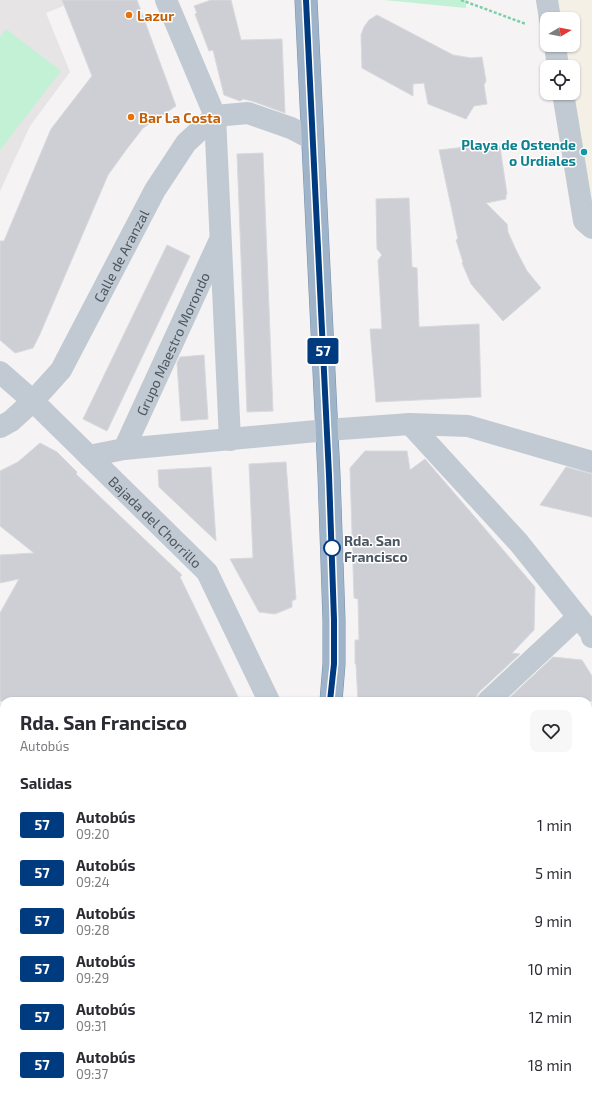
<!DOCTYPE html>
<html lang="es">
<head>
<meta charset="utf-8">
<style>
	:root { --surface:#fff; --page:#f7f7f7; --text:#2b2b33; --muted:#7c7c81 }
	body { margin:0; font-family:"Exo 2",sans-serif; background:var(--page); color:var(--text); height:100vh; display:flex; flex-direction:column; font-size:15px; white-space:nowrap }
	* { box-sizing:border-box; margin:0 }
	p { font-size:13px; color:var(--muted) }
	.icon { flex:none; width:22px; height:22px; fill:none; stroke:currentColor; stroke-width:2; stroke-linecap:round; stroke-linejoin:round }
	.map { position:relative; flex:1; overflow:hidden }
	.sheet { position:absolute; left:0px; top:697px; width:592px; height:400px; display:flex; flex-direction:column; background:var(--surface); border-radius:12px 12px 0 0; box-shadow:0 1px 3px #0004 }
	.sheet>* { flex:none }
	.badge { padding:0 8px; border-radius:3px; font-size:14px; line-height:26px }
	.needle { width:26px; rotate:80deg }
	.tools { position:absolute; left:540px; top:12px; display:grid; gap:8px }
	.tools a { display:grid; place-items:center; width:40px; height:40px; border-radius:8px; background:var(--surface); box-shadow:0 1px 3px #0004; font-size:20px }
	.map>.badge { position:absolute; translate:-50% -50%; box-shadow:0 0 0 2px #fff }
	h2 { padding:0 20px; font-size:15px; line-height:36px }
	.round { display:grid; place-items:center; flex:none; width:42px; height:42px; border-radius:8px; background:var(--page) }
	.summary { display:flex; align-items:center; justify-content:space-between; height:68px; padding:0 20px }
	h1 { font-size:19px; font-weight:700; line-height:30px }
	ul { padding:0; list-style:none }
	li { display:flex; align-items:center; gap:12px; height:48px; padding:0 20px }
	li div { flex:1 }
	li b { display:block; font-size:15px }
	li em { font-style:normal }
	li .badge { min-width:44px; font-weight:700; text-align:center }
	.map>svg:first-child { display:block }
	.education { fill:#e6e4e5 }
	.green { fill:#c3f1d5 }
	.sand { fill:#f5f0e5 }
	.building { fill:#cdcfd5; stroke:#d7d9de }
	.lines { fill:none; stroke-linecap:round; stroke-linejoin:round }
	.trunk-casing { stroke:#7690ad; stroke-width:23 }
	.path { stroke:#7ad0a6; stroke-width:2.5; stroke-dasharray:3 2; stroke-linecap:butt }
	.pedestrian { stroke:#c1cad2; stroke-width:22 }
	.minor { stroke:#c1cad2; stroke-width:22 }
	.trunk { stroke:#9fb4c9; stroke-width:22 }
	.line-casing { stroke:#fff; stroke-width:9 }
	.line { stroke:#003b80; stroke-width:6 }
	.food-dot { fill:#e8710a; stroke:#fff; stroke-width:1.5 }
	.culture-dot { fill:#0f9aa8; stroke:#fff; stroke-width:1.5 }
	.stop-dot { fill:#fff; stroke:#003b80; stroke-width:2 }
	.labels { text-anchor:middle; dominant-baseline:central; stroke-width:3; stroke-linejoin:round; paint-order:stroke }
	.food-label { font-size:14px; font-weight:bold; fill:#c56008; stroke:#fff; text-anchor:start }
	.culture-label { font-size:14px; font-weight:bold; fill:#0d838f; stroke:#fff; text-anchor:end }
	.street-label { font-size:14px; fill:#4a5661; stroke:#fff }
	.stop-label { font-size:14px; font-weight:bold; fill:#4a5661; stroke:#fff; text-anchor:start }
</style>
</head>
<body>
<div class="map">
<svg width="592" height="1097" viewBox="0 0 592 1097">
	<rect width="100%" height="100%" fill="#f5f3f3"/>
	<path class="education" d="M0,0h78l-32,13 24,59 -40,54 -30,65z"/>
	<g class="green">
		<path d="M384,0h82v8z"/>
		<path d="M6,29l55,42 -61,79v-113z"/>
	</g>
	<path class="sand" d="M553,0h39v215l-19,-122v-26h-10l-3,-22h13v-26h-17z"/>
	<g class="building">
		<path d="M62,0h75l39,106 -33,22 -17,22 -18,25 -68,159 -7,14 -18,5 -15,-13v-99h4l47,-112 41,-53z"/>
		<path d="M211,0h20l10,40 41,-1 3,74 -33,-12 -9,-2 -3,2 -16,-6 -11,-45 -4,1 -14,-37 2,-1 -3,-7z"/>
		<path d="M377,15l76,40 18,3 11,-1 4,24 -2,4 3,19 -13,2 -8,13 -38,-15 -4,-21 -11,1v12l-51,-28 -1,-33 3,-8 5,-7z"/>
		<path d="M493,144l7,3 7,47 -1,1v4l-20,4 21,21 1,8 8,18 11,21 14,17 -38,33 -32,-37 -9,-21 1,-1 -7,-22 2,-1 -19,-89z"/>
		<path d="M263,153l10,258 -26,1 -10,-258z"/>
		<path d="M409,198l3,69 5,1 2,59 60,-3 2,73 -105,5 -6,-73h12l-4,-69 4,-5 -5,-6 -1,-50z"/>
		<path d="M167,245l23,11 -83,175 -24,-12z"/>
		<path d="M204,355l4,64 -27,2 -4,-58 3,-6z"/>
		<path d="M40,443l17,9 20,20 -1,2 106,101 -2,2 60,124h-240v-88l19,-34 -19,4v-28l34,-2 -34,-27v-55l18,-9z"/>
		<path d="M365,451h42l3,19 15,-11 110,128 -1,43 -22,23 8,1 -41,38 -3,5v4h-118l-2,-37h-1v-24h4l-1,-41 -4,-1 -4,-130z"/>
		<path d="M286,462l10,137 -4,2v6l-17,7 -16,-2 -29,-53 23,-1 -4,-94z"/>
		<path d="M211,467l5,74 -57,-54 -1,-17z"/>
		<path d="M566,467l26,7v43l-52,-12z"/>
		<path d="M553,657l29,3 10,16v25h-86z"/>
	</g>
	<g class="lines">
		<defs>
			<g id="trunk">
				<path d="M306,0l23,475 5,145v44l-3,37"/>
				<path d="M0,832l4,-1"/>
			</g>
		</defs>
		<use href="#trunk" class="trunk-casing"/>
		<path class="path" d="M461,0l65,24"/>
		<g class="pedestrian">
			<path d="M547,0l3,19"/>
			<path d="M555,45l3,22"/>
			<path d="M563,93l21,128 8,7"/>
			<path d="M215,116l15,324"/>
			<path id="s1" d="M124,449l95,-207"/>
			<path d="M488,701l90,-84"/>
			<path d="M62,1097v-4"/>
			<path d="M190,1097l1,-4"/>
		</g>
		<g class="minor">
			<path d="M166,0l49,116"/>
			<path id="s2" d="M0,372l33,29 174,171 62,129"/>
			<path d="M410,424l109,119 72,90 1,4"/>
			<path id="s3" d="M0,427l11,-6 22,-20 28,-31 94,-180 31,-47 29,-27 33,-3 43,15 21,11"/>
			<path d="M89,456l35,-7 203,-19 83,-6 58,2 124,36"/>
			<path d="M588,858l4,2"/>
			<path d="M588,1079l4,2"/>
			<path d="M377,1093l6,4"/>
			<path d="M282,1097l1,-4"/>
		</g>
		<use href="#trunk" class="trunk"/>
	</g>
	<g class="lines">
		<defs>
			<path id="line" d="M306,0l23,475 5,145v44l-4,37"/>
		</defs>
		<use href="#line" class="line-casing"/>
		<use href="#line" class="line"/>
	</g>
	<g class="food-dot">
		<circle cx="129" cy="15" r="4"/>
		<circle cx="131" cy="117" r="4"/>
	</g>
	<circle class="culture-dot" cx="584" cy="152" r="4"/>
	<circle class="stop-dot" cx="332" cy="548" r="8"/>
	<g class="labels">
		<g class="food-label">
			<text x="137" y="15">Lazur</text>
			<text x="139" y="117">Bar La Costa</text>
		</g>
		<g class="culture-label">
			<text x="576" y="144">Playa de Ostende<tspan x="576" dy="16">o Urdiales</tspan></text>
		</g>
		<g class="street-label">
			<text stroke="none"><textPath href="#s3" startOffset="213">Calle de Aranzal</textPath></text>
			<text stroke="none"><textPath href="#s1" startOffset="116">Grupo Maestro Morondo</textPath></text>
			<text stroke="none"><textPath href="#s2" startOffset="216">Bajada del Chorrillo</textPath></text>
		</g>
		<g class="stop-label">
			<text x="344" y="540">Rda. San<tspan x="344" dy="16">Francisco</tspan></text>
		</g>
	</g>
</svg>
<div class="tools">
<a><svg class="needle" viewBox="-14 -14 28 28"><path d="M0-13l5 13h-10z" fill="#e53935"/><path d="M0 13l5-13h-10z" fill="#7c7c81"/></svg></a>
<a><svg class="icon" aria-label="locate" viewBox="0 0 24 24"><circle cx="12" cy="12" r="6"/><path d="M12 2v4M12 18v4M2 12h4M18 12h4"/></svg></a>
</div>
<b class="badge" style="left:323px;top:351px;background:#003b80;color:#fff">57</b>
<section class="sheet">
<div class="summary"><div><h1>Rda. San Francisco</h1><p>Autobús</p></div><a class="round"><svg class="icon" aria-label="heart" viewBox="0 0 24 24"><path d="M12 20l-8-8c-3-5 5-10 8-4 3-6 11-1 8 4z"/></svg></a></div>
<h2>Salidas</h2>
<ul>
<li><span class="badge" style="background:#003b80;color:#fff">57</span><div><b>Autobús</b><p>09:20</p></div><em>1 min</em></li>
<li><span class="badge" style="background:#003b80;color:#fff">57</span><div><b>Autobús</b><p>09:24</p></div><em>5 min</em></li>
<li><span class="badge" style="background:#003b80;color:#fff">57</span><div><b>Autobús</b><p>09:28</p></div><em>9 min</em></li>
<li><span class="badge" style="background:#003b80;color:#fff">57</span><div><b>Autobús</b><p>09:29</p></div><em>10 min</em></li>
<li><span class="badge" style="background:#003b80;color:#fff">57</span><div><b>Autobús</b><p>09:31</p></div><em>12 min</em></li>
<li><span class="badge" style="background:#003b80;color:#fff">57</span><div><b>Autobús</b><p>09:37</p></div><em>18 min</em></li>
</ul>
</section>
</div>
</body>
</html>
